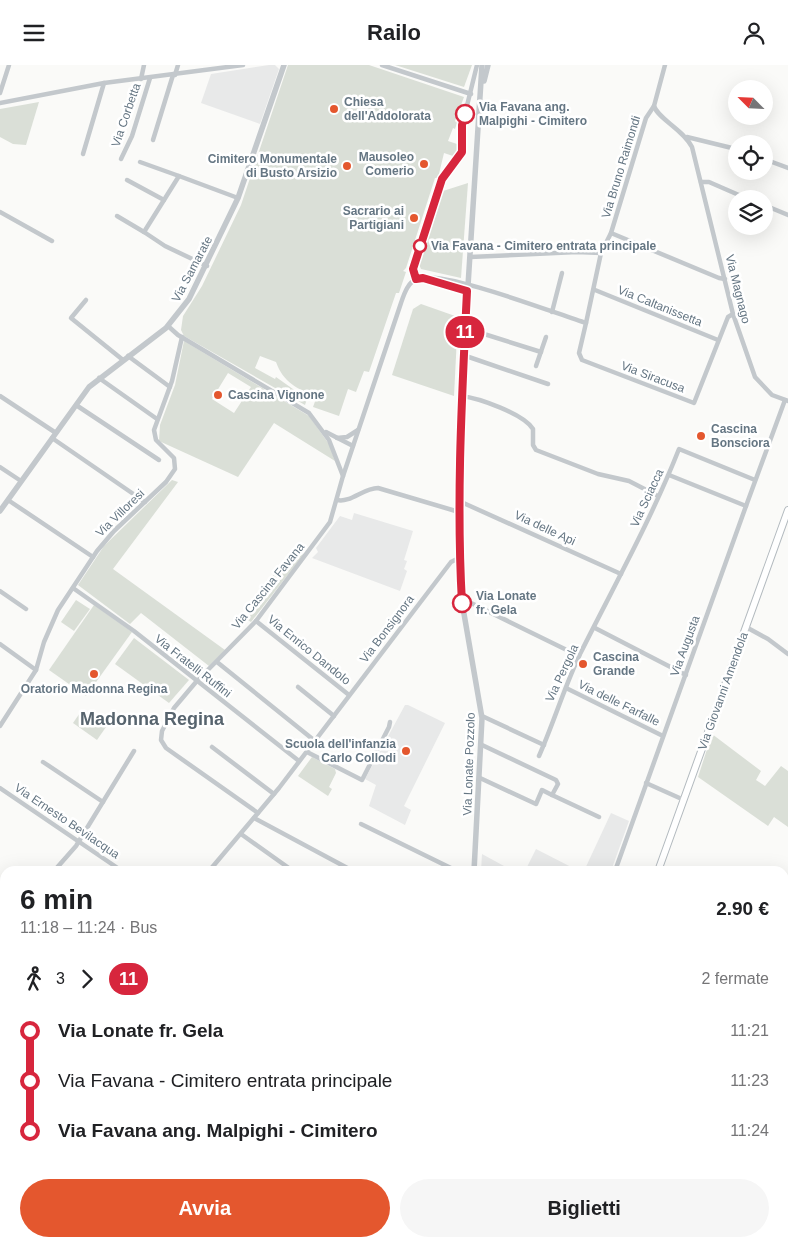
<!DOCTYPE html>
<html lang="it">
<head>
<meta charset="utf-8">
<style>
	:root { --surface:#fff; --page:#f6f6f6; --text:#202124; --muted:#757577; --accent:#e4572e }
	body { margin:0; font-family:Arial,sans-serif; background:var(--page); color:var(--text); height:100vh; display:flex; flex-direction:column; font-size:19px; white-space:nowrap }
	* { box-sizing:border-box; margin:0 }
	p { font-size:16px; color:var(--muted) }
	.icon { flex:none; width:28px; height:28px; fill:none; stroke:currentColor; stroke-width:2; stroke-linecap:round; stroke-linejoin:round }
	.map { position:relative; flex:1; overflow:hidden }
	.panel { position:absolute; left:0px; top:801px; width:789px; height:381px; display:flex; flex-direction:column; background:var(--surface); border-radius:15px 15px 0 0; box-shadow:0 5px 20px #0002 }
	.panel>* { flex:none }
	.badge { padding:0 10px; border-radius:16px; font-size:18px; line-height:32px }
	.needle { width:32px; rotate:294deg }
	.controls { position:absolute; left:728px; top:15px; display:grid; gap:10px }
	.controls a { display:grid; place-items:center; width:45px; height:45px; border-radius:50%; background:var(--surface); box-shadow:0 5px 20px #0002; font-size:25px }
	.map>.badge { position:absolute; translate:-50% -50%; box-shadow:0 0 0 2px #fff }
	.legs { display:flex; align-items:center; gap:8px; height:55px; padding:0 20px; font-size:16px }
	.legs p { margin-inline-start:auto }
	.summary { display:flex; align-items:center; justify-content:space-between; height:85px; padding:0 20px }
	h1 { font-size:28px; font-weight:700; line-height:38px }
	.primary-button { display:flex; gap:10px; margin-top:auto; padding:10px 20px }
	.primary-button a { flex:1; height:58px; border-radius:30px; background:var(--accent); color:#fff; font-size:20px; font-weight:700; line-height:58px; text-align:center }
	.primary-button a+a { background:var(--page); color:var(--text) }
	ul { padding:0 20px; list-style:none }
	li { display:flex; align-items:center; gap:18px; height:50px; font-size:19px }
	li i { display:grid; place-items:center; width:8px; height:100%; margin:0 6px; background:currentColor }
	li i::after { content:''; width:12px; height:12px; margin:-6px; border:4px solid; border-radius:50%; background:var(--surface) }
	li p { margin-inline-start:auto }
	li:first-child i { background:linear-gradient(#0000 50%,currentColor 0) }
	li:last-child i { background:linear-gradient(currentColor 50%,#0000 0) }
	header { display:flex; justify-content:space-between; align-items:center; height:65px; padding:0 20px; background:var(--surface); font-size:22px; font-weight:700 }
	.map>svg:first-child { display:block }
	.built { fill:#e8e9e9 }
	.green { fill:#dadfd7; fill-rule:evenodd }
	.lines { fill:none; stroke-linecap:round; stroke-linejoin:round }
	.secondary-casing { stroke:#b3babf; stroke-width:8 }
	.minor { stroke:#c3c8cc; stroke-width:4.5 }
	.tertiary { stroke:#c3c8cc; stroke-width:5.5 }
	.secondary { stroke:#fff; stroke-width:6 }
	.line-1-casing { stroke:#fff; stroke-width:11 }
	.line-1 { stroke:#d7263d; stroke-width:8 }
	.poi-dot { fill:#e4572e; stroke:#fff; stroke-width:2 }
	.stop-1-dot { fill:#fff; stroke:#d7263d; stroke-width:2.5 }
	.labels { text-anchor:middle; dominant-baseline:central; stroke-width:5; stroke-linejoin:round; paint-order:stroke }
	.poi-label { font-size:12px; font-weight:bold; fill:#657683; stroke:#fff; text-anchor:start }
	.stop-label { font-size:12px; font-weight:bold; fill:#657683; stroke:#fff; text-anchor:start }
	.street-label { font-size:12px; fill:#657683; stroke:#fff }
	.district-label { font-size:18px; font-weight:bold; fill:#57646e; stroke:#fff }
</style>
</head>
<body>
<header><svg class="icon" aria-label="menu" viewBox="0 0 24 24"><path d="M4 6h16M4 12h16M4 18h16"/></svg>Railo<svg class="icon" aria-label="person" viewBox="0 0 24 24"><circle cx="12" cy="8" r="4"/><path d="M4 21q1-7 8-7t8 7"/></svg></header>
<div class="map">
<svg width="788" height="1182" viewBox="0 0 788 1182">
	<rect width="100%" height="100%" fill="#fafaf8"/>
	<g class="built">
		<path d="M269,0h6l4,4 -19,55 -59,-21 10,-29z"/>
		<path d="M354,448l59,18 -9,29 3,1 -3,8 3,2 -7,20 -88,-33 6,-6 -2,-4 24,-32 12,4z"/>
		<path d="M405,640h3l37,18 -41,83 7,4 -6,15 -36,-19 7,-21 -11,-6z"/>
		<path d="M611,748l18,8 -18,50h-27z"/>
		<path d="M536,784l43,22h-54z"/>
		<path d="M482,789l31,17h-32z"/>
	</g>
	<g class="green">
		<path d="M288,0h81l95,32 -9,24 2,2 -2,6 -2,-1 -5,13 12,4 -4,12 -12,-4 -6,25h-3l-29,90 -3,3 3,1 -7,21h-3l-27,79 -5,-1 -8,21 -8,-3 -9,27 -26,-9 4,-11c-19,-6 -34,-14 -41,-34l-16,-6 -5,12 20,11 1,-2 31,22 -2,6 -121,-69 -3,-6 2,-14 19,-30 39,-81z"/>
		<path d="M395,0h77l-8,22z"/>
		<path d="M39,37l-13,43 -13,-1 -13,-7v-28z"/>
		<path d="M468,118l-7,95 -40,-9 -3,-7 25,-71z"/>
		<path d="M421,239l37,13 -4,79 -62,-21 21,-66z"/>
		<path d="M184,276l125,75 20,28 6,17 -61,-38 -36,54 -79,-36 1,-16 15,-40zM228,308l23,14 -17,26 -22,-14z"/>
		<path d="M172,415l6,2 -65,87 112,81 -16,16 -68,-53 -11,11 -52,-39 26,-39z"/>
		<path d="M305,488l-54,69 -5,-3 31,-50z"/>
		<path d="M76,535l14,9 -16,22 -13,-9z"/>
		<path d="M94,540l38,27 -46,64 -37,-26z"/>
		<path d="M134,573l55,42 -20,23 -54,-39z"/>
		<path d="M82,645l24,17 -9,13 -24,-17z"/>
		<path d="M712,669l49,37 -5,9 9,6 16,-20 7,5v56l-14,-10 -6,9 -70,-49z"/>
		<path d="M312,692l23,12 1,4 -7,14 3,2 -4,7 -30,-20z"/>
	</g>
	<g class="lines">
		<defs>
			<g id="secondary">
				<path d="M658,806l130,-361"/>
				<path d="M533,1182l1,-4"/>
			</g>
		</defs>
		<use href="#secondary" class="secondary-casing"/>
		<g class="minor">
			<path d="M382,0l89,29"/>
			<path d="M175,10l3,-10"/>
			<path d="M141,14l3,-14"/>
			<path d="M0,28l9,-28"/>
			<path d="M0,38l104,-20 139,-18"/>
			<path d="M654,41c4,13 29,23 38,41l41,167 22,63 17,18 16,6"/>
			<path d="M687,72l49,12"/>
			<path d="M153,75l20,-65"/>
			<path d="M83,89l21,-71"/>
			<path d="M121,94l11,-23 18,-58"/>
			<path d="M764,94l24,9"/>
			<path d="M140,97l39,14"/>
			<path d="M127,115l37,20"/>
			<path d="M701,117h8l39,17"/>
			<path d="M764,140l24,10"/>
			<path d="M0,147l52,29"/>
			<path d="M117,151l27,16"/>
			<path d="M611,168l108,45 6,1"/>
			<path d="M470,192l107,-5 24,1 10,-20 35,-115 8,-12 11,-41"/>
			<path d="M207,201l-42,-20 -21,-14 35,-56 59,22"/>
			<path d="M416,214l-2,-15 26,-78 8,-17 14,-17v-26l15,-61"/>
			<path d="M427,214l40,12"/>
			<path d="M595,225l123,50"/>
			<path d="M86,235l-15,18 52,42"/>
			<path d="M552,247l10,-39"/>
			<path d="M586,258l15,-70"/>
			<path d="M168,261l10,9 131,78 20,27 14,36"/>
			<path d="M465,263l76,24"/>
			<path d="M463,290l85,29"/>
			<path d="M128,291l42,31"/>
			<path d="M536,301l10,-29"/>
			<path d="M99,313l58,41"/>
			<path d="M0,331l56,37"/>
			<path d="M461,331c18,2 63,18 72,33v16l3,5 62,24 31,7 29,15"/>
			<path d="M76,340l83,55"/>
			<path d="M326,367l27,14"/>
			<path d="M52,373l93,64"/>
			<path d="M337,373l10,-1 11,-7"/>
			<path d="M0,402l21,14"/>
			<path d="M8,435l85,57"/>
			<path d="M337,435c14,3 26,-12 41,-12l81,24"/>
			<path d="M459,436l162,73"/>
			<path d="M746,441l39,-106"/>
			<path d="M73,523l61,43 165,130"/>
			<path d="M0,526l26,18"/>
			<path d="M462,537h7l110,54"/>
			<path d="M256,556l93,74"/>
			<path d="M746,562l22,12 20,15"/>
			<path d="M595,563l91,47"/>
			<path d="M0,579l36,26"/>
			<path d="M217,597l98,79"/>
			<path d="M298,622l36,29"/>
			<path d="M566,623l97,48"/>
			<path d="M482,651l62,29"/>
			<path d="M0,661l36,-56 8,-28 14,-32 39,-59 17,-20 52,-49 9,-13 -1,-11 -18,-18 -2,-10 18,-49 10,-44"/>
			<path d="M482,680l74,35 2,4 -6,11 47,22"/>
			<path d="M212,682l62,47"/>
			<path d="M307,687l55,28 27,-53 1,-5"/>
			<path d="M539,691c15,-34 25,-68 41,-102 34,-68 71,-134 99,-205l76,31"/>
			<path d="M43,697l60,40"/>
			<path d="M480,713l56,26 6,-14 10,5"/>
			<path d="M646,718l38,17"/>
			<path d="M0,723l122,83"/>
			<path d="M258,748l-92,-65 -5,-8 1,-9 12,-23 22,-26 60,-61 74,-99 13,-46 58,-173c3,-9 7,-22 18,-25 27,-7 135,35 167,45l-7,30 3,7 112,43 34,-86 5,-3"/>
			<path d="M254,753l99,53"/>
			<path d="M361,759l96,47"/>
			<path d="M241,769l52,37"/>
			<path d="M54,806l22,-25 58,-95"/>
			<path d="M209,806l70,-83 172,-226 8,-4"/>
			<path d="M615,806l131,-365 -77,-31"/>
			<path d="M0,873l5,-7"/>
		</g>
		<g class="tertiary">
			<path d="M484,16l4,-16"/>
			<path d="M0,446l89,-124 77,-59 23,-29 49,-101 46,-133"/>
			<path d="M474,806l8,-153 -19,-110 -4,-62 2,-150 21,-331"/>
			<path d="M492,1182l4,-4"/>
		</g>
		<use href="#secondary" class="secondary"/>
	</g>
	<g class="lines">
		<defs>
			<path id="line-1" d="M462,538c-6,-104 0,-208 5,-312l-44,-13 -7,1 -3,-10 29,-90 20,-27v-27l3,-11"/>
		</defs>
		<use href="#line-1" class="line-1-casing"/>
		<use href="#line-1" class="line-1"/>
	</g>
	<g class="poi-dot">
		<circle cx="334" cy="44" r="5"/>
		<circle cx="424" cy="99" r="5"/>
		<circle cx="347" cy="101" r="5"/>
		<circle cx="414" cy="153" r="5"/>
		<circle cx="218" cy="330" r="5"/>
		<circle cx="701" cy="371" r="5"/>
		<circle cx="583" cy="599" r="5"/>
		<circle cx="94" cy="609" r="5"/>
		<circle cx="406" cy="686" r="5"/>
	</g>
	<g class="stop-1-dot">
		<circle cx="465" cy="49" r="9"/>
		<circle cx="420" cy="181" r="6"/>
		<circle cx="462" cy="538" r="9"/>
	</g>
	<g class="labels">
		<g class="poi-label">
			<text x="344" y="37">Chiesa<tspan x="344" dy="14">dell'Addolorata</tspan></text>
			<text x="414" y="92" text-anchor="end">Mausoleo<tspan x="414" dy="14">Comerio</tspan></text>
			<text x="337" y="94" text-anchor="end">Cimitero Monumentale<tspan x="337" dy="14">di Busto Arsizio</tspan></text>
			<text x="404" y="146" text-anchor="end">Sacrario ai<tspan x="404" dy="14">Partigiani</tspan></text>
			<text x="228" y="330">Cascina Vignone</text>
			<text x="711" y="364">Cascina<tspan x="711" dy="14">Bonsciora</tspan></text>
			<text x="593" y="592">Cascina<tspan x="593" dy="14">Grande</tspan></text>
			<text x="94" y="624" text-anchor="middle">Oratorio Madonna Regina</text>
			<text x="396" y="679" text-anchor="end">Scuola dell'infanzia<tspan x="396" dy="14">Carlo Collodi</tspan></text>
		</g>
		<g class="stop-label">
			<text x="479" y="42">Via Favana ang.<tspan x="479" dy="14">Malpighi - Cimitero</tspan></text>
			<text x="431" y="181">Via Favana - Cimitero entrata principale</text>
			<text x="476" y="531">Via Lonate<tspan x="476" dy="14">fr. Gela</tspan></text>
		</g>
		<g class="street-label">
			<text transform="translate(126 50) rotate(-71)">Via Corbetta</text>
			<text transform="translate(621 102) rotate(-73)">Via Bruno Raimondi</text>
			<text transform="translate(192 204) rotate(-62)">Via Samarate</text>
			<text transform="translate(738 224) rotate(76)">Via Magnago</text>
			<text transform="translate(660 241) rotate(22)">Via Caltanissetta</text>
			<text transform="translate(653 312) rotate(21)">Via Siracusa</text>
			<text transform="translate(647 433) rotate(-65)">Via Sciacca</text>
			<text transform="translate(120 448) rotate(-44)">Via Villoresi</text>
			<text transform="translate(545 463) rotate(25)">Via delle Api</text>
			<text transform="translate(268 521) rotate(-51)">Via Cascina Favana</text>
			<text transform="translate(387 564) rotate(-53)">Via Bonsignora</text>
			<text transform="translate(685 581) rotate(-70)">Via Augusta</text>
			<text transform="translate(309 585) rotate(39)">Via Enrico Dandolo</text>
			<text transform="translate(193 601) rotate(38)">Via Fratelli Ruffini</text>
			<text transform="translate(562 608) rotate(-65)">Via Pergola</text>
			<text transform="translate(723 626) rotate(-70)">Via Giovanni Amendola</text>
			<text transform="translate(619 638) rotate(26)">Via delle Farfalle</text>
			<text transform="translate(469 699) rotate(-88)">Via Lonate Pozzolo</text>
			<text transform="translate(67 756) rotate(34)">Via Ernesto Bevilacqua</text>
		</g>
		<g class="district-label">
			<text x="152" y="654">Madonna Regina</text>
		</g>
	</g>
</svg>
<div class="controls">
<a><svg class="needle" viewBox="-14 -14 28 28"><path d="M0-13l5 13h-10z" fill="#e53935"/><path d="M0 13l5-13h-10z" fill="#757577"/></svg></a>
<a><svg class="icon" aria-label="locate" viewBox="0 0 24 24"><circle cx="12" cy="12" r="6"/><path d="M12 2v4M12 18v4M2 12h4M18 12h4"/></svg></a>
<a><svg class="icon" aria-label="layers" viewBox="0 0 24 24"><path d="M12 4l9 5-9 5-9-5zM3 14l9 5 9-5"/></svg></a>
</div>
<b class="badge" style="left:465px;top:267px;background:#d7263d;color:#fff">11</b>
<section class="panel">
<div class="summary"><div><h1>6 min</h1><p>11:18 – 11:24 · Bus</p></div><b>2.90 €</b></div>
<div class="legs"><svg class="icon" aria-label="walk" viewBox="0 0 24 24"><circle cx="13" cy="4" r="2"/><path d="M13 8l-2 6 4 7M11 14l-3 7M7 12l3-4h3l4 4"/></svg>3<svg class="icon" aria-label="forward" viewBox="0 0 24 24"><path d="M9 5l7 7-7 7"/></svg><b class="badge" style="background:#d7263d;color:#fff">11</b><p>2 fermate</p></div>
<ul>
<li><i style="color:#d7263d"></i><b>Via Lonate fr. Gela</b><p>11:21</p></li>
<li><i style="color:#d7263d"></i><span>Via Favana - Cimitero entrata principale</span><p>11:23</p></li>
<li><i style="color:#d7263d"></i><b>Via Favana ang. Malpighi - Cimitero</b><p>11:24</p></li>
</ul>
<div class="primary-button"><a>Avvia</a><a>Biglietti</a></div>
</section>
</div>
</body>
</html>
